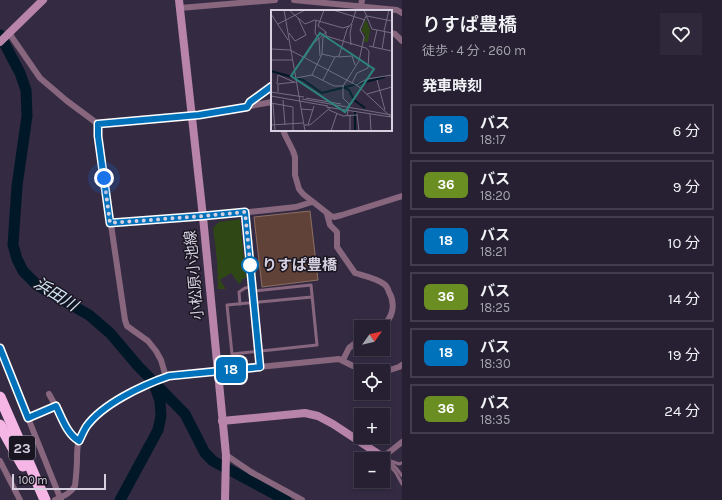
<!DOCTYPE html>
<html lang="ja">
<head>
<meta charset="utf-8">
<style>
	:root { --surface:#272032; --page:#2f283a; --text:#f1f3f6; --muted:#a4a3ac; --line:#433e4d }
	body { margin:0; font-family:Karla,"Noto Sans JP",sans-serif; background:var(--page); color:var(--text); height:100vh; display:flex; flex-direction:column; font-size:15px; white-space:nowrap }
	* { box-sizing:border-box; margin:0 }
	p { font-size:13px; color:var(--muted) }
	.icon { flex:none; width:22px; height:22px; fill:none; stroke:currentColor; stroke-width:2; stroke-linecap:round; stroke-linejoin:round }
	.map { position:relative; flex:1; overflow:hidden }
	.drawer { display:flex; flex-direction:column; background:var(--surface); width:320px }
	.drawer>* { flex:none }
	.badge { padding:0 8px; border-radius:6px; font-size:14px; line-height:26px }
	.needle { width:26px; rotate:56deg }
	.controls { position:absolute; left:354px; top:320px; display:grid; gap:8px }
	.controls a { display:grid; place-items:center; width:36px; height:36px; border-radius:0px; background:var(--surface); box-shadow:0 2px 6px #0003,0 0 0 1px var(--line); font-size:20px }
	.scale { position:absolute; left:12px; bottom:10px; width:94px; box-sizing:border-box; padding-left:4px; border:2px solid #d6d0e0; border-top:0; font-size:11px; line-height:14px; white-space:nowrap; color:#d6d0e0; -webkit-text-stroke:3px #1a1621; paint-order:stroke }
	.you { position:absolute; width:20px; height:20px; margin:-10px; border:3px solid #fff; border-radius:50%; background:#1a73e8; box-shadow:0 0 0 6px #1a73e833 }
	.map>.badge { position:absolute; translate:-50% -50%; box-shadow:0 0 0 2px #fff }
	h2 { padding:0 20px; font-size:15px; line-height:36px }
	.round { display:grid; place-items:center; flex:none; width:42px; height:42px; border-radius:0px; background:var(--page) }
	.head { display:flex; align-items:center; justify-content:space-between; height:68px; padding:0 20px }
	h1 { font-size:19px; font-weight:600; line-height:30px }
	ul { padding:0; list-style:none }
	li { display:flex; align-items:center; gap:12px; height:50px; margin:0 8px 6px; padding:0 12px; border:2px solid var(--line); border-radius:0px }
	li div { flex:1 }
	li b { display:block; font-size:15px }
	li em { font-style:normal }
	li .badge { min-width:44px; font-weight:700; text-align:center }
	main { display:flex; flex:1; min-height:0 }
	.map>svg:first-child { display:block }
	.green { fill:#2f4615 }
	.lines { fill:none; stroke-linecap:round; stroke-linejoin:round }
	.river { stroke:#001728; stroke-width:11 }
	.building { fill:#604238; stroke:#8e6e63 }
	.lane { stroke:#87667e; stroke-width:3 }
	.street { stroke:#87667e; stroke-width:6 }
	.secondary { stroke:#b884aa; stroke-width:8 }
	.highway { stroke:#f6b6e5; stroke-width:11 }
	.line-casing { stroke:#fff; stroke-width:9 }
	.line { stroke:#0072bc; stroke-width:6 }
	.walk { stroke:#d6d0e0; stroke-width:4; stroke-dasharray:0 7.2 }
	.stop-dot { fill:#fff; stroke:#0072bc; stroke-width:2 }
	.labels { text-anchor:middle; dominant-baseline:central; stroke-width:3; stroke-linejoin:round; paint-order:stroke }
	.shield { fill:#1a1621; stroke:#9e98a7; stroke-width:1 }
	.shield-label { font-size:14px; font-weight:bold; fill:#d6d0e0 }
	.stop-label { font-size:15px; font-weight:bold; fill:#d6d0e0; stroke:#1a1621; text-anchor:start }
	.street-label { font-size:15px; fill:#d6d0e0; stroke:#1a1621 }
	.water-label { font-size:16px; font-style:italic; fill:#d3e7f6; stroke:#1a1621 }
	.inset-river { fill:none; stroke:#001728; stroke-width:2 }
	.inset-road { fill:none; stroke:#756d82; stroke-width:1 }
	.view { fill:#2d847f; fill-opacity:0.15; stroke:#2d847f; stroke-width:2 }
	.inset-edge { fill:none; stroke:#d6d0e0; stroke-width:2 }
</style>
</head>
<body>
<main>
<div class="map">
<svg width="402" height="500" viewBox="0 0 402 500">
	<rect width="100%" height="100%" fill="#342b43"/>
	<path class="green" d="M240,219l6,59 -4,1v2l-3,3 -8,-11 -11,7 6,9h-8l-1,-29 -4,-32 6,-6z"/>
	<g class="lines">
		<g class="river">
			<path d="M0,35l20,38 6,17 1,26 -10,70 -4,59 4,14 6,12 14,14 52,30 21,18 28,33 47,48 20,39 8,8 73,39"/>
			<path d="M120,500l38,-70 3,-14 -1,-15 -6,-17"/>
		</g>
	</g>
	<path class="building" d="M310,211l8,69 -56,7 -8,-70z"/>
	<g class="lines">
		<g class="lane">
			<path d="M245,212l15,155"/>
			<path d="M253,291l58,-6 6,60 -85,9 -5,-49 85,-8"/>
			<path d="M240,304l-1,-12 6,-4 7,-1"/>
			<path d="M391,461l8,3 3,-1"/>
			<path d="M402,476c-5,-8 -10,-14 -19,-19l13,16 6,11"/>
		</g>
		<g class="street">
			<path d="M294,0l103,10 5,3"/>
			<path d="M180,8l95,-8"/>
			<path d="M360,11l2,-11"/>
			<path d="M9,33l31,45 27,23 31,23 101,-9 73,-13"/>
			<path d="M391,33l4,1 7,7"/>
			<path d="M247,107l3,-5 22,-16"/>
			<path d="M98,124v12l27,184 2,6 21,15 8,10 5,9 5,17"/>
			<path d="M283,130l2,5 8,16 2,6v18l4,14 4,5 28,22 3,1 8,-2 60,-19"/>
			<path d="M327,214l3,11 7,7v15l18,26c10,3 21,5 29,11 3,2 4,5 5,8 7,12 4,27 -8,35"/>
			<path d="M110,223l93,-6 93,-10 16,-5"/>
			<path d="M0,348l61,152"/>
			<path d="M343,360l6,-12 12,-9"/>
			<path d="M49,394l22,40 3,4 5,3"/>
			<path d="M28,418l28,-12"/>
			<path d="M226,455l25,17 51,28"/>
			<path d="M383,457l19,-15"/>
			<path d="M0,461l20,39"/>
			<path d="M55,500c8,-4 15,-6 20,-14 1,-9 2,-18 2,-27 0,-6 0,-13 2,-19 12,-31 61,-53 90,-64l170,-17 14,7 24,4h13l9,-3 3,-2"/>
		</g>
		<g class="secondary">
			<path d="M179,0l24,217 23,238 -1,45"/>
			<path d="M0,42l43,-42"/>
			<path d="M222,421l83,-8 13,3 15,8 50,33"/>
		</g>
		<g class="highway">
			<path d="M0,397l45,103"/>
			<path d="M0,425l23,41"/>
		</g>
	</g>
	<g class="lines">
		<defs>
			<path id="line" d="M0,348l28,70 28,-12c6,12 11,28 23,35 2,-4 4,-9 7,-14 16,-23 57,-42 83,-51l91,-9 -15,-155 -42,4 -93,7 -12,-87v-12l101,-9 48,-8 3,-5 22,-16"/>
		</defs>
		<use href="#line" class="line-casing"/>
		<use href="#line" class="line"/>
		<path class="walk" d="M104,178l6,45 93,-7 42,-4 6,60 -1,-7"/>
	</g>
	<circle class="stop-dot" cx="250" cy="265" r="8"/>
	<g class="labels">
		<rect class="shield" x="9" y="436" width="26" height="24" rx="3"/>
		<g class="shield-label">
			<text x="22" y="448">23</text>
		</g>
		<g class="stop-label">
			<text x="262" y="265">りすぱ豊橋</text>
		</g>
		<g class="street-label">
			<text transform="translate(194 275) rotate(-95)">小松原小池線</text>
		</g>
		<g class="water-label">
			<text transform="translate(56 294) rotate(32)">浜田川</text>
		</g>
	</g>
	<g transform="translate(271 10)">
		<rect width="121" height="121" fill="#342b43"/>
		<path d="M95,9l4,11 -2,12h-4l1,-8 -4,-3z" fill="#2f4615"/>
		<path class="inset-river" d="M0,61l32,9 19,13 63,-16M72,77l6,3 5,10M83,90l11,8M84,121v-19"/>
		<path class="inset-road" d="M13,0l21,121M18,0l16,14 10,-4 28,8 6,-2M53,0l-6,16 8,6M62,0l32,10M93,0l8,19 20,4M0,4l17,26M96,6l25,5M45,10l-1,13 4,6 1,17M7,14l27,-14M113,21l5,-21M114,21l-3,18 10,2M18,23l6,8 11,-6 -8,-17M55,26l40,12 3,3 -1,17 -11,5 -5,10M80,35l-1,-12 2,-9M98,36l13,3M102,37l4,-17M0,39l19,1M19,40l68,36 34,32M51,44l13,3M34,47l8,-13 13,-12M67,47l14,-1 3,9M0,50h21M41,65l22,11h10M25,68l16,-3 10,-21 1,-17 3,-1v-4M52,70l12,-23 4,-1 8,-27 5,-6 4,-13M106,70l8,30M6,74l1,-9 16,7M85,75l11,-6 25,-4M0,82l33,5M7,82v-8l18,-2M96,84l25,-7M0,86l57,10M35,88l35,6M31,89l90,16M12,90l2,25M0,93l22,4v24M2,93l2,28M55,97l65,10M30,99l12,1M58,100l14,6 14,-1M86,104l2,17M99,104l1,17M79,105v16M76,106l2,-12 -6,-6v-12l16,-25 5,-24 -4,-7 6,-14M0,115l32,-2M33,115h6l20,-17M37,115l6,-19M60,121l6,-18"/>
		<path class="view" d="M49,23l54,36 -29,43 -54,-36z"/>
		<rect width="121" height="121" class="inset-edge"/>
	</g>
</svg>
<div class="controls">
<a><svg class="needle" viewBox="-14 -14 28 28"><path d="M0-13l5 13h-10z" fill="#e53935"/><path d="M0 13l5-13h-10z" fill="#a4a3ac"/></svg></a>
<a><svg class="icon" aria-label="locate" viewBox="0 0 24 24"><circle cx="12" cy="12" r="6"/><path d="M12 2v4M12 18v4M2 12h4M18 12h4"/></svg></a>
<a>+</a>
<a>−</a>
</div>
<div class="scale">100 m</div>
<div class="you" style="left:104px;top:178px"></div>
<b class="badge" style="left:231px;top:370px;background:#0072bc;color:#fff">18</b>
</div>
<section class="drawer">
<div class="head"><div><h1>りすぱ豊橋</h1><p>徒歩 · 4 分 · 260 m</p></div><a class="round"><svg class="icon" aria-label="heart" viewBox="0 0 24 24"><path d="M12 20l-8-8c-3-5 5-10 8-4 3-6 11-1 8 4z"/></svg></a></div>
<h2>発車時刻</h2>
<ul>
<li><span class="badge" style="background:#0072bc;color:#fff">18</span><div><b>バス</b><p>18:17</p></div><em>6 分</em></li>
<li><span class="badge" style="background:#6b8e23;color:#fff">36</span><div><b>バス</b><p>18:20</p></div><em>9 分</em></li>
<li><span class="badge" style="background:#0072bc;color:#fff">18</span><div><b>バス</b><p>18:21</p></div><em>10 分</em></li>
<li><span class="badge" style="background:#6b8e23;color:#fff">36</span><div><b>バス</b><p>18:25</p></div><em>14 分</em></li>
<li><span class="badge" style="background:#0072bc;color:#fff">18</span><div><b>バス</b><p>18:30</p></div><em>19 分</em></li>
<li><span class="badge" style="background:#6b8e23;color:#fff">36</span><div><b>バス</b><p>18:35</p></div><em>24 分</em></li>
</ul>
</section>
</main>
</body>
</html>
